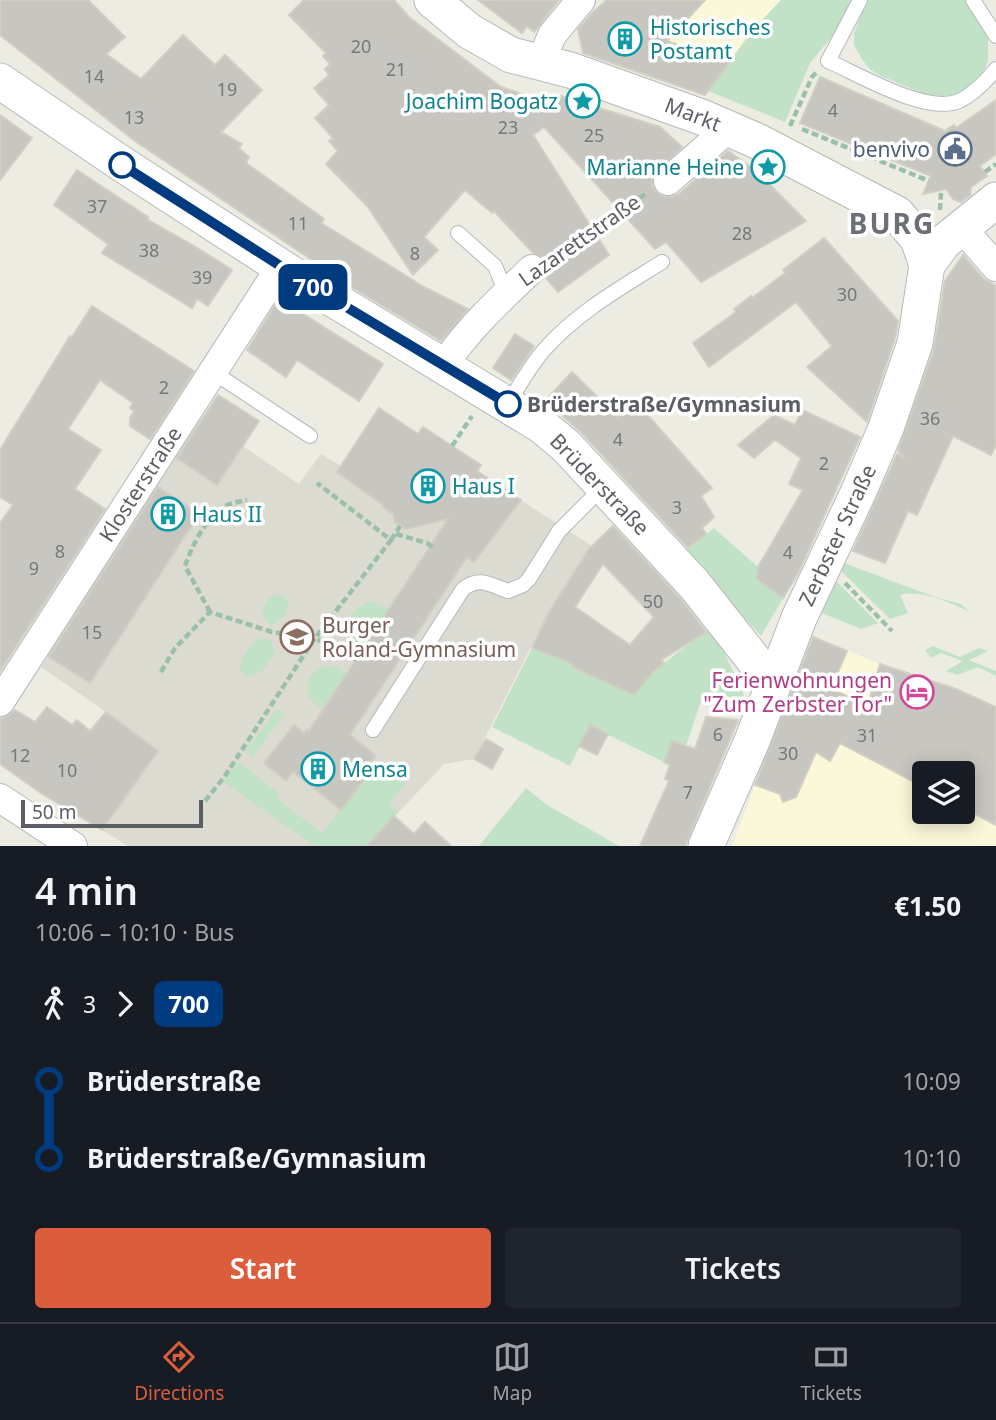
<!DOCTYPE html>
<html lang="en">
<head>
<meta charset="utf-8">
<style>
	:root { --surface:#171b24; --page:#20242c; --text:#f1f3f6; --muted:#9ea1a6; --line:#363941; --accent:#db5d3b }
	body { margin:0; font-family:"Noto Sans",sans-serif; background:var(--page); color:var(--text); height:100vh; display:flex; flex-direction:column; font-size:26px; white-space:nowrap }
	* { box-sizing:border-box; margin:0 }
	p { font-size:23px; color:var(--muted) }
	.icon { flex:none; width:38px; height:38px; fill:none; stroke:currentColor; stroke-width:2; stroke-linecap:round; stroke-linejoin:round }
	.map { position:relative; height:846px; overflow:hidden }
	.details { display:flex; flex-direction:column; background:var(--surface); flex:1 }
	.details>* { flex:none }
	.badge { padding:0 14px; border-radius:10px; font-size:24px; line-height:46px }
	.fabs { position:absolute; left:912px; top:761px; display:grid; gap:14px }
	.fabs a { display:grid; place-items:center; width:63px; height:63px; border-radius:7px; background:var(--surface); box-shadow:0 4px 18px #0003; font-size:35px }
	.scale { position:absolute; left:21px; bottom:18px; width:182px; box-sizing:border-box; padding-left:7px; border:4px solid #5b5e63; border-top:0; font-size:19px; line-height:24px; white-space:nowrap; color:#5b5e63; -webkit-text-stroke:5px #fff; paint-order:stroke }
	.map>.badge { position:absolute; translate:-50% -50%; box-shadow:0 0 0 4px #fff }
	.legs { display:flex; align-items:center; gap:10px; height:77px; padding:0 35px; font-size:23px }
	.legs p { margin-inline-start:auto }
	.headline { display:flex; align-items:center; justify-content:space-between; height:119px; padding:0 35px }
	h1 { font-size:38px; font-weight:600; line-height:52px }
	.button { display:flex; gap:14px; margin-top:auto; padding:14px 35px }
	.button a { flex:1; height:80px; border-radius:7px; background:var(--accent); color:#fff; font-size:28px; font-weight:600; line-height:80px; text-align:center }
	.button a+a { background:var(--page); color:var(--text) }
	ul { padding:0 35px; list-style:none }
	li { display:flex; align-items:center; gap:24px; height:77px; font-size:26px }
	li i { display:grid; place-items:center; width:10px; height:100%; margin:0 9px; background:currentColor }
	li i::after { content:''; width:18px; height:18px; margin:-9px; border:5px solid; border-radius:50%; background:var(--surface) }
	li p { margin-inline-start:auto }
	li:first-child i { background:linear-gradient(#0000 50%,currentColor 0) }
	li:last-child i { background:linear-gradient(currentColor 50%,#0000 0) }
	.tab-bar { display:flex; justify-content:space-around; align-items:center; height:98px; border-top:2px solid var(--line); background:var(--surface); font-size:19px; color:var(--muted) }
	.tab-bar a { display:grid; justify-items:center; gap:4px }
	.tab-bar .on { color:var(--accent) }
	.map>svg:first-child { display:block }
	.commercial { fill:#fbf8da; fill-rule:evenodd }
	.education { fill:#dcdbd1 }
	.green { fill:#c1e2c6 }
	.building { fill:#c8c6c0; stroke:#d1cec2; stroke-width:2; fill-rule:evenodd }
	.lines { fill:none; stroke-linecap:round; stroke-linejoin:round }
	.service-casing { stroke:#b6b8bc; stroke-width:16 }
	.minor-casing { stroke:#b6b8bc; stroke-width:30 }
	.tertiary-casing { stroke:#b6b8bc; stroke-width:37 }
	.path { stroke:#9ac0aa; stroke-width:4.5; stroke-dasharray:7 3.5; stroke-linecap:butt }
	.service { stroke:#fff; stroke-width:14 }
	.minor { stroke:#fff; stroke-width:28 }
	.tertiary { stroke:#fff; stroke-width:35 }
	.line-1-casing { stroke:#fff; stroke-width:16 }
	.line-1 { stroke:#003b80; stroke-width:10 }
	.stop-1-dot { fill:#fff; stroke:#003b80; stroke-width:3.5 }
	.labels { text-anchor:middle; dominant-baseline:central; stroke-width:7; stroke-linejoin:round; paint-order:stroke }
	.number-label { font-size:18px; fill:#76787a }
	.culture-label { font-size:21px; fill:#0d838f; stroke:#fff; text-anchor:start }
	.street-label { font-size:21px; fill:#5b5e63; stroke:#fff }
	.service-label { font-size:21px; fill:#4e5e75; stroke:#fff; text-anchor:end }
	.stop-label { font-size:21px; font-weight:bold; fill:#5b5e63; stroke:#fff; text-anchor:start }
	.education-label { font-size:21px; fill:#785e54; stroke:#fff; text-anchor:start }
	.hotel-label { font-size:21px; fill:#b23c85; stroke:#fff; text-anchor:end }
	.district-label { font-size:28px; font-weight:bold; letter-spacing:2px; fill:#6c6f75; stroke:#fff }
</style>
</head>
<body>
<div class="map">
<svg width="996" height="846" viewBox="0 0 996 846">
	<rect width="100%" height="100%" fill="#edece3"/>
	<g class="commercial">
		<path d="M607,0h174l-29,31 -47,64 -111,-38 -13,-11 -2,-13 7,-15z"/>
		<path d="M812,636l68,28 69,22 47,21v139h-264zM924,774h38v38h-38z"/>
	</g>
	<path class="education" d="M379,408l39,26 5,-7 58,38 -4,7 115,74 -43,66 -75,147 -30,5 -77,82h-239l-26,-16 23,-35 -19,-83 -65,-45 7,-11 -2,-2 155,-236 98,66 22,-30 20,12z"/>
	<g class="green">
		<path d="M781,0h72l-19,34 -24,29 -25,59 -77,-31 44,-60z"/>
		<path d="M867,0h99l22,30v32l-9,19 -22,14 -14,1 -16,-1 -46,-19 -10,-6 -8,-9 -9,-16v-12z"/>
		<path d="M714,528l44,39 -1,12 26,19 -22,38 -78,-84z"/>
		<path d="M844,563l91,34 26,7 9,8c-20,-9 -48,-23 -70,-17l8,18 -18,6 -49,-48z"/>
		<path d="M836,581l42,42 -17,6 -39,-16z"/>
		<path d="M273,595l10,1 6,7 -3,11 -14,12c-14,-8 -10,-22 1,-31z"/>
		<path d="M371,601l18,8 -27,42c-19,-18 -18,-41 9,-50z"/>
		<path d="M713,628l31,67 -1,6 -41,-3 -16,48 -14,-4 -8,20 -74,-36 -20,40 -78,-39 40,-79 41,16 -1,4 62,27c23,-29 48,-47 79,-67z"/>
		<path d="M261,638l11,3 2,13c-7,12 -13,23 -28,22l-6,-6c1,-13 10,-27 21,-32z"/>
		<path d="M933,646l27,11 19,-9 9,3 -19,9 27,11v5l-18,-9 -21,8 -11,-4 17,-10 -22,-8 -10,5 -6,-8z"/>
		<path d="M330,666l7,1 10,6 -24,37 -14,-12c-5,-18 3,-30 21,-32z"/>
		<path d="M276,710h4l5,4 -33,43 -7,-5z"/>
		<path d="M239,762l40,31 -3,5 46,35 45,-57 39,6 -17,21 9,9 -31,34h-52l-92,-64z"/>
		<path d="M526,788l21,17 72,41h-140z"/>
	</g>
	<g class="building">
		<path d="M0,0h88l37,37 -19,17 35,25 42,-44 32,30 10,-10 37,35 -41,42 21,12 -3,4 10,9 -3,6 78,56 -3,4 103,64 44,22 -27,32 -86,-52 -220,-148 -135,-106z"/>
		<path d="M304,0h90l16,18 91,69 50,17 6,-9 103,32 22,20 -29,28 -1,10 4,7 6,4 8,1 9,-3 49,-43 27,19 51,51 -105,61 -35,-40 -11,7 -111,-122 -11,8 76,120 -51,37 -12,-14 2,-12 -3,-8 -12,-5 -39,-42 -2,2 -27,-23 -41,47 14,13 -25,25 -45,-68 -42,-43 12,-13 -9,-10 4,-3 -18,-20 14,-13 -15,-17 15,-13 -4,-6 5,-5 -7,-8 3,-3 -37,-38z"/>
		<path d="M478,0h81l-25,32 -7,-6 -5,7z"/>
		<path d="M607,0h98l-38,41 62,22 -24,32 -122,-42 -5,-24 14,-16z"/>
		<path d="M820,77l125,54 9,-6 2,3 40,-28v54l-16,12 7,10 -16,11 -1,8 -9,7 -8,-3 -7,-10 -23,5 8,-18 -131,-53z"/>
		<path d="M0,115l32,23 -32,42z"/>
		<path d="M77,170l71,47v3l48,27 36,23 -24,36 -11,-7 -5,9 -90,-55 6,-9 -54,-39z"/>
		<path d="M824,238l74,83 -3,17 -28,84 -60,-55 25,-21 -36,-44 -87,65 -16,-24 43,-31 -2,-3 17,-13 1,2 33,-25 -2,-3z"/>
		<path d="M963,255l20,23 13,8v159l-5,10 -38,-19 -36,79 -9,-4 -23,52 -32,-12 44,-97 8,4 -7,-7 36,-102 11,-68z"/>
		<path d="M279,299l104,65 -24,37 -62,-41 -11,17 -39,-27z"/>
		<path d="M92,306l102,65 -44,68 -20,-13v-8l4,-7 -4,-3 3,-5 -33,-23 -32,49 33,21 -26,39 30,20 -105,162v-148l13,-18 -13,-8v-47l70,-114 2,1z"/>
		<path d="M515,334l19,12 -23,34 -18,-12z"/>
		<path d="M572,372l46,45 19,-14 75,85 -11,8 13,21 -12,11 4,6 -18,14 -107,-116 -36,-31z"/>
		<path d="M218,395l41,26 -42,64 -40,-27z"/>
		<path d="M379,408l39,26 5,-7 58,38 -4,6 44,29 -47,62 -7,-5 -117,178 26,21 -14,17 5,3 -26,34 -48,-38 -7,9 -22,-18 30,-38 10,8 3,-4 2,2 139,-212 -42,10 -11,-7 -2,-8 -11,-7 1,-2 -46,-33z"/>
		<path d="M802,410l58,27 -62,136 -15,25 -26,-19 1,-12 45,-77 -14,-6 12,-26 -26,-18 -21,18 -16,-13 36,-30 21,10z"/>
		<path d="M158,487l41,27 -109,169 -41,-26z"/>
		<path d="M613,526l66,71 27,35 -45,28 3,3 -11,9 -19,23 -62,-28 1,-3 -41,-16 17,-36 40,-63zM603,564l51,53 -24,28 -55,-38z"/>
		<path d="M813,637l34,14 -16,37 36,19 13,-43 76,25 40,18v118l-34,-18v-33h-38v13l-84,-44 -10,18 -14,-9 -20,45 -13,5 -3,-8 -25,-9z"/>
		<path d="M47,707l25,18 5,-5 13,11 16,-19 52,39 -56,79 -61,-37 -41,-29v-45l8,-3 7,-6 20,12z"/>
		<path d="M706,717l32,3 -53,126h-45l29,-65 -4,-2 5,-14 -6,-3 8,-21 23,8z"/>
		<path d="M590,725l18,9 -11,21 -18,-9z"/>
		<path d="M486,739l17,10 -11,20 -18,-10z"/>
		<path d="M394,816l20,18 11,-12 26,24h-84z"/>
	</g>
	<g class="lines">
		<defs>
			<g id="service">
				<path d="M860,0l-32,61c32,14 99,54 131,40 15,-7 27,-20 37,-32"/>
				<path d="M973,0l23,36"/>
				<path d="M458,233l37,33 11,27"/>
				<path d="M213,372l97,64"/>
				<path d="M508,404c11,-18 22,-38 36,-54 32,-37 78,-63 118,-88"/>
				<path d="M373,730l90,-141c17,-13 27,-4 45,2l15,-6 6,-6 30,-48 44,-44"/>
			</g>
			<g id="minor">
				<path d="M541,62l11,-27 29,-35"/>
				<path d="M668,181l61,-53"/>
				<path d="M962,228l34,39"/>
				<path d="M443,366c25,-37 56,-66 89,-97"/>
				<path d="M0,702l281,-436"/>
				<path d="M0,798l73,48"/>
			</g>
			<g id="tertiary">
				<path d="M432,0l37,31 42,24 59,15 134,48 53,23 140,73 21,25 9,26"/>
				<path d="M0,81l122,83 173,112 247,150 24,20 128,138 63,80 20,12"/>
				<path d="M706,846l46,-105 47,-123 59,-125 28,-65 29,-85 12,-78 17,-23 52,-42"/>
			</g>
		</defs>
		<use href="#service" class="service-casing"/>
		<use href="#minor" class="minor-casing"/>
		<use href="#tertiary" class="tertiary-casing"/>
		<g class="path">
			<path d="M790,126l22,-49 5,-5"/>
			<path d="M802,129l127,52"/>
			<path d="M985,172l11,-8"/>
			<path d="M940,210l1,-17"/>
			<path d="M551,255l54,-37 41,-24"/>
			<path d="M452,446l20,-30"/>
			<path d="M396,534l31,9 7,5"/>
			<path d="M391,540l9,-14"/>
			<path d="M845,583l47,48"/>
			<path d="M210,612l-25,-46c7,-20 18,-43 36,-57 7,-6 17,-7 26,-9"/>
			<path d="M161,672l14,-24 35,-36 62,20 43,6 76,-98 -74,-57"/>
			<path d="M205,801l20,-25 90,-138 42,22"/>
		</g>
		<use href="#service" class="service"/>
		<use href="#minor" class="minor"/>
		<use href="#tertiary" class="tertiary"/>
	</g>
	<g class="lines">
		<defs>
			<path id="line-1" d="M122,165l196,125 190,114"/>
		</defs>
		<use href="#line-1" class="line-1-casing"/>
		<use href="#line-1" class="line-1"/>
	</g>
	<defs>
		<symbol id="building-ring" viewBox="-11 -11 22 22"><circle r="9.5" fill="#fff" stroke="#0f9aa8" stroke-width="1.5"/><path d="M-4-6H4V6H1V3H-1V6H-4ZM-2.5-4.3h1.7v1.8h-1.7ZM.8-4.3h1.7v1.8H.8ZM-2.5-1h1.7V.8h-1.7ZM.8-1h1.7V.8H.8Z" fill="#0f9aa8"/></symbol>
		<symbol id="sight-ring" viewBox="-11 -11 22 22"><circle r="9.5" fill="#fff" stroke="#0f9aa8" stroke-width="1.5"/><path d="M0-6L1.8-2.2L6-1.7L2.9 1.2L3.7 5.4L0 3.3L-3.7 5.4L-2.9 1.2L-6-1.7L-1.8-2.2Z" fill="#0f9aa8"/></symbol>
		<symbol id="civic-ring" viewBox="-11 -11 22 22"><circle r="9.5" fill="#fff" stroke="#5c6f8a" stroke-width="1.5"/><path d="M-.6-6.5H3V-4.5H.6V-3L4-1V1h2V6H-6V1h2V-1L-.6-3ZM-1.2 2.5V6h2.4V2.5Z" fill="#5c6f8a"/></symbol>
		<symbol id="school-ring" viewBox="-11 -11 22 22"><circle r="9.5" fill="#fff" stroke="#8d6e63" stroke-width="1.5"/><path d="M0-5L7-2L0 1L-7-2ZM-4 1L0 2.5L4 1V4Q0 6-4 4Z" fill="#8d6e63"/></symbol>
		<symbol id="hotel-ring" viewBox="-11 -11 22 22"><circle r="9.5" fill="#fff" stroke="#d1479c" stroke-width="1.5"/><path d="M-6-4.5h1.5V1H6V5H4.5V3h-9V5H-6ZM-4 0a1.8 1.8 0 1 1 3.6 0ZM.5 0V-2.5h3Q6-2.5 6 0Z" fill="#d1479c"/></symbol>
	</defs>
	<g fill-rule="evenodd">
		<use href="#building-ring" x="606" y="20" width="38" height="38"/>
		<use href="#sight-ring" x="564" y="82" width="38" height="38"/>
		<use href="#civic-ring" x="936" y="130" width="38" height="38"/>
		<use href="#sight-ring" x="749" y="148" width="38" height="38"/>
		<use href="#building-ring" x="409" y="467" width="38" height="38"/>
		<use href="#building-ring" x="149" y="495" width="38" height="38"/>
		<use href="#school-ring" x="278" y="618" width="38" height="38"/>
		<use href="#hotel-ring" x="898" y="673" width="38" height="38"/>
		<use href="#building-ring" x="299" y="750" width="38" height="38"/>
	</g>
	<g class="stop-1-dot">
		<circle cx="122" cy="165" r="12"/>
		<circle cx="508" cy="404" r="12"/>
	</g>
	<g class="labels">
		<g class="number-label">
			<text x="361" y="46">20</text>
			<text x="396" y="69">21</text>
			<text x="94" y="76">14</text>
			<text x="227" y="89">19</text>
			<text x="833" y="110">4</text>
			<text x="134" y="117">13</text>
			<text x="508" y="127">23</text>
			<text x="594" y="135">25</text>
			<text x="97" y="206">37</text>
			<text x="298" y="223">11</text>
			<text x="742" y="233">28</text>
			<text x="149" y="250">38</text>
			<text x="415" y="253">8</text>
			<text x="202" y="277">39</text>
			<text x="847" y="294">30</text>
			<text x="164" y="387">2</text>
			<text x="930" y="418">36</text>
			<text x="618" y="439">4</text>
			<text x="824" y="463">2</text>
			<text x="677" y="507">3</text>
			<text x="60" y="551">8</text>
			<text x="788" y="552">4</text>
			<text x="34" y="568">9</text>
			<text x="653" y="601">50</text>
			<text x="92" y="632">15</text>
			<text x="718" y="734">6</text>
			<text x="867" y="735">31</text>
			<text x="788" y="753">30</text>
			<text x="20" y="755">12</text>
			<text x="67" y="770">10</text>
			<text x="688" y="792">7</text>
		</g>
		<g class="culture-label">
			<text x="650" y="27">Historisches<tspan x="650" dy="24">Postamt</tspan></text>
			<text x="558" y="101" text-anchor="end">Joachim Bogatz</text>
			<text x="744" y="167" text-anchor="end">Marianne Heine</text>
			<text x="452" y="486">Haus I</text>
			<text x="192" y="514">Haus II</text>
			<text x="342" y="769">Mensa</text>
		</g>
		<g class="street-label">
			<text transform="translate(693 114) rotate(21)">Markt</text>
			<text transform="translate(579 240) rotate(-35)">Lazarettstraße</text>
			<text transform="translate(140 484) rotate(-57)">Klosterstraße</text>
			<text transform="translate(600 484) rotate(46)">Brüderstraße</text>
			<text transform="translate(837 535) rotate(-65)">Zerbster Straße</text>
		</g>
		<g class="service-label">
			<text x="930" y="149">benvivo</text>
		</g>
		<g class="stop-label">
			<text x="527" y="404">Brüderstraße/Gymnasium</text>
		</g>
		<g class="education-label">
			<text x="322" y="625">Burger<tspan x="322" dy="24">Roland-Gymnasium</tspan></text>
		</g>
		<g class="hotel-label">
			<text x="892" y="680">Ferienwohnungen<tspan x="892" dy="24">"Zum Zerbster Tor"</tspan></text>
		</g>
		<g class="district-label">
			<text x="892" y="223">BURG</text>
		</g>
	</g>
</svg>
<div class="fabs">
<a><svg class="icon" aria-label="layers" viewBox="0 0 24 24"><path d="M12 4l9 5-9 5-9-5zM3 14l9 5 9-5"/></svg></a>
</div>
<div class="scale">50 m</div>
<b class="badge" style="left:313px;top:287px;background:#003b80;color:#fff">700</b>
</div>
<section class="details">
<div class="headline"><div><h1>4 min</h1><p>10:06 – 10:10 · Bus</p></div><b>€1.50</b></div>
<div class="legs"><svg class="icon" aria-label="walk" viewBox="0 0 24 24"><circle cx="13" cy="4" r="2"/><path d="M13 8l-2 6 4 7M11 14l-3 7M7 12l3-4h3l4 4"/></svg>3<svg class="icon" aria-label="forward" viewBox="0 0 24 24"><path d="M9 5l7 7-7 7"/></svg><b class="badge" style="background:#003b80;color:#fff">700</b></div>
<ul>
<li><i style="color:#003b80"></i><b>Brüderstraße</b><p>10:09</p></li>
<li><i style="color:#003b80"></i><b>Brüderstraße/Gymnasium</b><p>10:10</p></li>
</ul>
<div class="button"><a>Start</a><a>Tickets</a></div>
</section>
<nav class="tab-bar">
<a class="on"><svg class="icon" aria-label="directions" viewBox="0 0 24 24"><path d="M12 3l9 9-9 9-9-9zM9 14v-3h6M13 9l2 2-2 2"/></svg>Directions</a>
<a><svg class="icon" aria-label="map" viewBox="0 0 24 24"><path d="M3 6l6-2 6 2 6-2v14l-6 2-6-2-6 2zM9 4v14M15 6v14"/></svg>Map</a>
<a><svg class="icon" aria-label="tickets" viewBox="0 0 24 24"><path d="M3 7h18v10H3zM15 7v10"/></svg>Tickets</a>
</nav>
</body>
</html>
